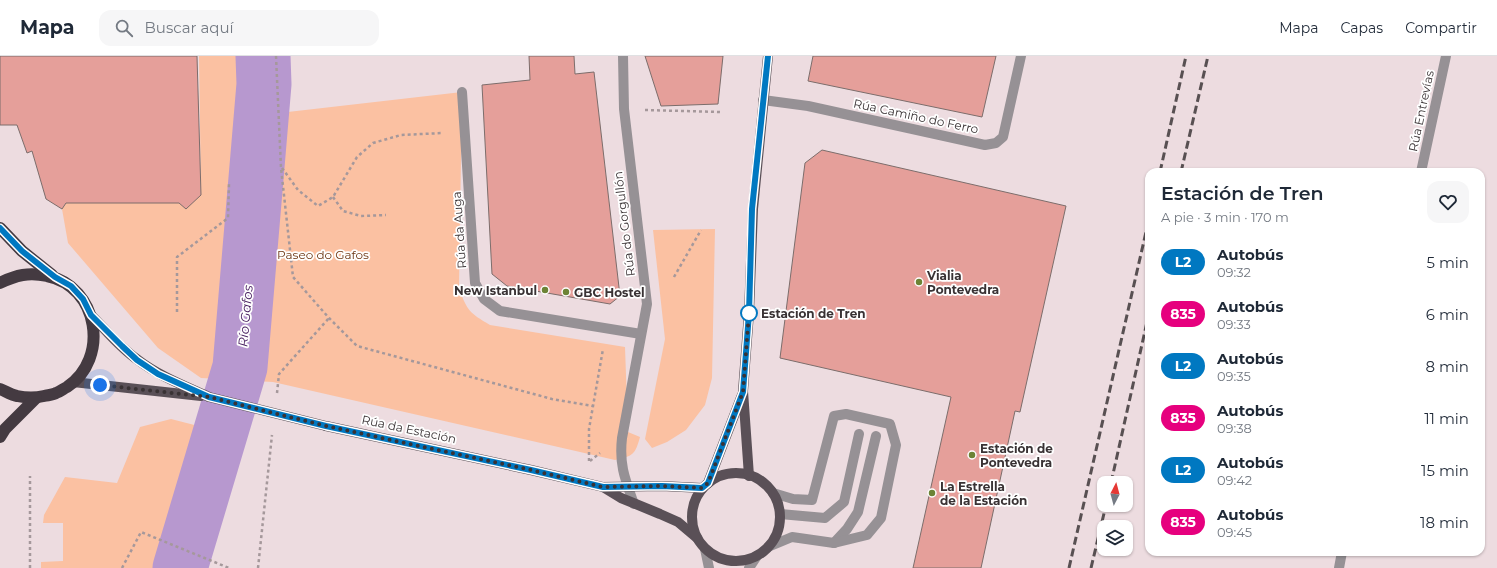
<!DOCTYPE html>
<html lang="es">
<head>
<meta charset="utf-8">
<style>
	:root { --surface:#fff; --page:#f6f6f7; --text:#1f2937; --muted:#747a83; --line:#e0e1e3 }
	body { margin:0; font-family:Montserrat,sans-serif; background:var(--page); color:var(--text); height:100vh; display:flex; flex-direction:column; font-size:15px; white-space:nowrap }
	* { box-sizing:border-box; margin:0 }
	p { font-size:13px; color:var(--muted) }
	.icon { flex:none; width:22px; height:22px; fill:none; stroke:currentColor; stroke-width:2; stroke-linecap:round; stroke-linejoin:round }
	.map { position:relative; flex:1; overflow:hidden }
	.panel { position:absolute; left:1145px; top:112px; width:340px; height:388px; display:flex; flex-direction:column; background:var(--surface); border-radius:12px; box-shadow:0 1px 3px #0004 }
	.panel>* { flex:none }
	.badge { padding:0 8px; border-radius:13px; font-size:14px; line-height:26px }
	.needle { width:26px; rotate:6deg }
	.fabs { position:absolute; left:1097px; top:420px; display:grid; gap:8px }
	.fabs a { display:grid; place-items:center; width:36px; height:36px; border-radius:8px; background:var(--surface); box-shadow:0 1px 3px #0004; font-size:20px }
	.you { position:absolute; width:20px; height:20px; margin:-10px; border:3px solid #fff; border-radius:50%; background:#1a73e8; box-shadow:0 0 0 6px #1a73e833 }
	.map>.badge { position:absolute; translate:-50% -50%; box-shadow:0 0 0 2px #fff }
	.round { display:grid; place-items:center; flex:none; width:42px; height:42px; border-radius:12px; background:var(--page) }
	.summary { display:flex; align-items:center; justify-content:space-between; height:68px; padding:0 16px }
	h1 { font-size:19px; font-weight:600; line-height:30px }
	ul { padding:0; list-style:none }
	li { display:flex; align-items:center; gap:12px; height:52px; padding:0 16px }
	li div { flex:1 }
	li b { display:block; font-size:15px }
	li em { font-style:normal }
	li .badge { min-width:44px; font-weight:700; text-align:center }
	header { display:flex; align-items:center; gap:24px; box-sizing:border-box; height:56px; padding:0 20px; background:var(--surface); border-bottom:1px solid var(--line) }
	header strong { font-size:19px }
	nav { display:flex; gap:22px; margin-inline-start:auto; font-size:14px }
	.search { width:280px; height:36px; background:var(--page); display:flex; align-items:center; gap:10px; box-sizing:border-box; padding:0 14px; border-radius:12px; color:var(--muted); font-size:15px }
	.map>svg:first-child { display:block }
	.green { fill:#fbc1a2 }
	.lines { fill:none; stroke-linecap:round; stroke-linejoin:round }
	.river { stroke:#b798cf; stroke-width:55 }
	.building { fill:#e59f9a; stroke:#7c6d6b }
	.path { stroke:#a5989b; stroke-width:2.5; stroke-dasharray:3 3; stroke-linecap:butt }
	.minor { stroke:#969195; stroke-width:10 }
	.major { stroke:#5a5057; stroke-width:10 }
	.highway { stroke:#443a41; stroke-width:12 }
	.rail { stroke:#585052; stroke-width:3; stroke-dasharray:8 4; stroke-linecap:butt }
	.major-bridge { stroke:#5a5057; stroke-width:10 }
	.line-casing { stroke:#fff; stroke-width:9 }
	.line { stroke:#0078c1; stroke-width:6 }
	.walk { stroke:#393234; stroke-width:4; stroke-dasharray:0 7.2 }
	.poi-dot { fill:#6c8335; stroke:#fff; stroke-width:1.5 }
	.stop-dot { fill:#fff; stroke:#0078c1; stroke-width:2 }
	.labels { text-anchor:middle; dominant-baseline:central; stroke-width:3.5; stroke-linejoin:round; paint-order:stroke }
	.street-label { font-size:12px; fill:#393234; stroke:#fff }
	.park-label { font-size:12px; fill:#6c3512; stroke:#fff }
	.poi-label { font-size:12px; font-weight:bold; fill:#393234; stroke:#fff; text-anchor:start }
	.stop-label { font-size:12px; font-weight:bold; fill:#393234; stroke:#fff; text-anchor:start }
	.water-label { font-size:13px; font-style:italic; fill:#492161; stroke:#fff }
</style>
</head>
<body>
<header>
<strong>Mapa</strong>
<div class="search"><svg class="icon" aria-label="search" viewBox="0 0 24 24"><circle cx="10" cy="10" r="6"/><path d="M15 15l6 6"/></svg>Buscar aquí</div>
<nav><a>Mapa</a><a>Capas</a><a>Compartir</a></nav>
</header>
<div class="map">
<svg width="1497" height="512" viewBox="0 0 1497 512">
	<rect width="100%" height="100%" fill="#eddce0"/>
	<g class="green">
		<path d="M199,0h77l3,57 183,-21 -3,196c8,23 11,25 31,37l135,22 3,85 12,5c-5,18 -7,19 -25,23l-342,-78 -72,-4 -43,-30 -90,-105 -6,-34 4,-6h112l23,-8z"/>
		<path d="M715,173l-3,149 -7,27 -19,25 -19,12 -15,6 -7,-9 20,-100 -12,-109z"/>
		<path d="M171,363l39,10 -42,139h-127v-6l22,-1v-38h-20l1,-8 21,-38 52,6 23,-56z"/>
	</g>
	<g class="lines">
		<path class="river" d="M180,512l60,-201 24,-283 -1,-28"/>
	</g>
	<g class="building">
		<path d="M0,0h197l4,139 -15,14 -7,-6h-113l-4,6 -16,-10 -14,-48 -5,2 -10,-28h-17z"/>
		<path d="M529,0h45l1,18 19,-2 26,224 -10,8 -103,-18 -15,-12 -10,-189 48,-5z"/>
		<path d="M645,0h78l-5,48 -57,2z"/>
		<path d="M813,0h183l-14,61 -174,-36z"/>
		<path d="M822,94l244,56 -46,206 -5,-1 -34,157h-68l38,-171 -171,-39 25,-195z"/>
	</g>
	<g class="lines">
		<g class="path">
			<path d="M276,0l5,112 12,109 36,41 28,28 195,53 41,7"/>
			<path d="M645,54l76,2"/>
			<path d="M282,112l16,22 20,16 15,-9 24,-40 16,-14 28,-8 42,-2"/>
			<path d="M333,141l10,14 18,5 25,-1"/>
			<path d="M674,221l27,-47"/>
			<path d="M177,256v-55l51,-39 1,-34"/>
			<path d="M277,337l2,-19 50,-56"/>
			<path d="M589,405v-32l14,-80"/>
			<path d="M590,405l10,-8"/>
			<path d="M30,512v-92"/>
			<path d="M122,512l19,-36 88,36"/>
			<path d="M258,512l14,-133"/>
		</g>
		<g class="minor">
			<path d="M623,0l1,53 23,195 -25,134c-3,27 3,41 12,66"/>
			<path d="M462,36l13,191 9,16 16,12 141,23"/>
			<path d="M763,44l45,6 177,39 11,-2 7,-6 18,-81"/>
			<path d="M1421,116l25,-116"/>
			<path d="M780,458l45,4 19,-16 15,-68"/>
			<path d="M834,487l13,-14 11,-17 18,-76"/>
			<path d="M768,491l24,-10 42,6 33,-8 14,-17 15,-73 -6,-21 -44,-10 -12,2 -22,84 -19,-1 -20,-6"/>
			<path d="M705,493l4,19"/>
			<path d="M749,512l8,-12"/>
			<path d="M1339,512l3,-16"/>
		</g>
		<g class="major">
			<path d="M91,259c15,15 29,33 47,45 21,16 47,26 71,37"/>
			<path d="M73,326l128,14"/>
			<path d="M326,370l205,44 72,17 18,11 39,16 18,8 19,16"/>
			<circle cx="736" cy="461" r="44"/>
			<path d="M749,420l-6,-85 6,-78 4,-104 15,-153"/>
			<path d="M708,427l34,-88"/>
			<path d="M603,431l59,-1 40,2"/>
		</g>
		<g class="highway">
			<path d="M0,172l22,23 30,24"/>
			<path d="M0,227c16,-8 29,-11 47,-7 52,10 63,83 20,111 -4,2 -7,5 -11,6 -3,2 -8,2 -12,3 -8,2 -18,2 -27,0 -6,-1 -12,-5 -17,-7"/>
			<path d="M0,381l5,-8 31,-31"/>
		</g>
		<g class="rail">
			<path d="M1160,116l26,-116"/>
			<path d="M1181,116l27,-116"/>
			<path d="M1111,427l38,-170"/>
			<path d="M1069,512l80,-349"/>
			<path d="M1091,512l15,-63"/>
		</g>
		<path class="major-bridge" d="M209,341l117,29"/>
	</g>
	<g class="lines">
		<defs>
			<path id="line" d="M0,172l22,23 33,26 16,9 12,13 8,16 31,31 15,14 21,14 51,23 117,29 205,44 72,17 59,-1 40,2 6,-5 35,-91 6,-79 3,-104 16,-153"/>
		</defs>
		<use href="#line" class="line-casing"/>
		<use href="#line" class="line"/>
		<path class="walk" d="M100,329l109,12 117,29 205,44 72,17 59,-1 40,2 6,-5 35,-91 6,-79"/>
	</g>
	<g class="poi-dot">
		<circle cx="919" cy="226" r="4"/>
		<circle cx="545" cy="234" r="4"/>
		<circle cx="566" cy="236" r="4"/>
		<circle cx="972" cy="399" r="4"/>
		<circle cx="932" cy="437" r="4"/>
	</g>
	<circle class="stop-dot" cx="749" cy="257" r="8"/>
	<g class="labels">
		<g class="street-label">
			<text transform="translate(1421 55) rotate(-78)">Rúa Entrevías</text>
			<text transform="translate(916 60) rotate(12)">Rúa Camiño do Ferro</text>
			<text transform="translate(624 168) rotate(-97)">Rúa do Gorgullón</text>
			<text transform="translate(459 174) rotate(-94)">Rúa da Auga</text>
			<text transform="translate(409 373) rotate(12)">Rúa da Estación</text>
		</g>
		<g class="park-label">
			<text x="323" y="198">Paseo do Gafos</text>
		</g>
		<g class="poi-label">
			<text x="927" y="219">Vialia<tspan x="927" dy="14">Pontevedra</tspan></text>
			<text x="537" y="234" text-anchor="end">New Istanbul</text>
			<text x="574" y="236">GBC Hostel</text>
			<text x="980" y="392">Estación de<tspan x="980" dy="14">Pontevedra</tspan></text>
			<text x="940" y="430">La Estrella<tspan x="940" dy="14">de la Estación</tspan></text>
		</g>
		<g class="stop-label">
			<text x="761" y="257">Estación de Tren</text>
		</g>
		<g class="water-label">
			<text transform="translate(245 260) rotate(-85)">Río Gafos</text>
		</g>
	</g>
</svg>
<div class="fabs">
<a><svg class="needle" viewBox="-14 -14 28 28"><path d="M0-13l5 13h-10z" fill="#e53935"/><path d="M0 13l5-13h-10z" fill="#747a83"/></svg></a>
<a><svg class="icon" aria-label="layers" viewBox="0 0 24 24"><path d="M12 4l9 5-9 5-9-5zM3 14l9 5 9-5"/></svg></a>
</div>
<div class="you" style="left:100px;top:329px"></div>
<section class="panel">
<div class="summary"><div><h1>Estación de Tren</h1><p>A pie · 3 min · 170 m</p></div><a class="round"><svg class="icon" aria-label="heart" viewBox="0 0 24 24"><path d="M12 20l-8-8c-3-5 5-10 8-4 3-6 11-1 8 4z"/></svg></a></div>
<ul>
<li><span class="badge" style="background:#0078c1;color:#fff">L2</span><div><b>Autobús</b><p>09:32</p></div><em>5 min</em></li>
<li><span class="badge" style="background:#e6007e;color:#fff">835</span><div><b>Autobús</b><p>09:33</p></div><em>6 min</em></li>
<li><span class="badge" style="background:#0078c1;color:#fff">L2</span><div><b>Autobús</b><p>09:35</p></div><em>8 min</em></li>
<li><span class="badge" style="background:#e6007e;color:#fff">835</span><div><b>Autobús</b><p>09:38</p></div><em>11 min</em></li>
<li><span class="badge" style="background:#0078c1;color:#fff">L2</span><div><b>Autobús</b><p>09:42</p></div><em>15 min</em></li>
<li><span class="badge" style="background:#e6007e;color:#fff">835</span><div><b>Autobús</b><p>09:45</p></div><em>18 min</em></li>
</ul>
</section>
</div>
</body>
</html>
